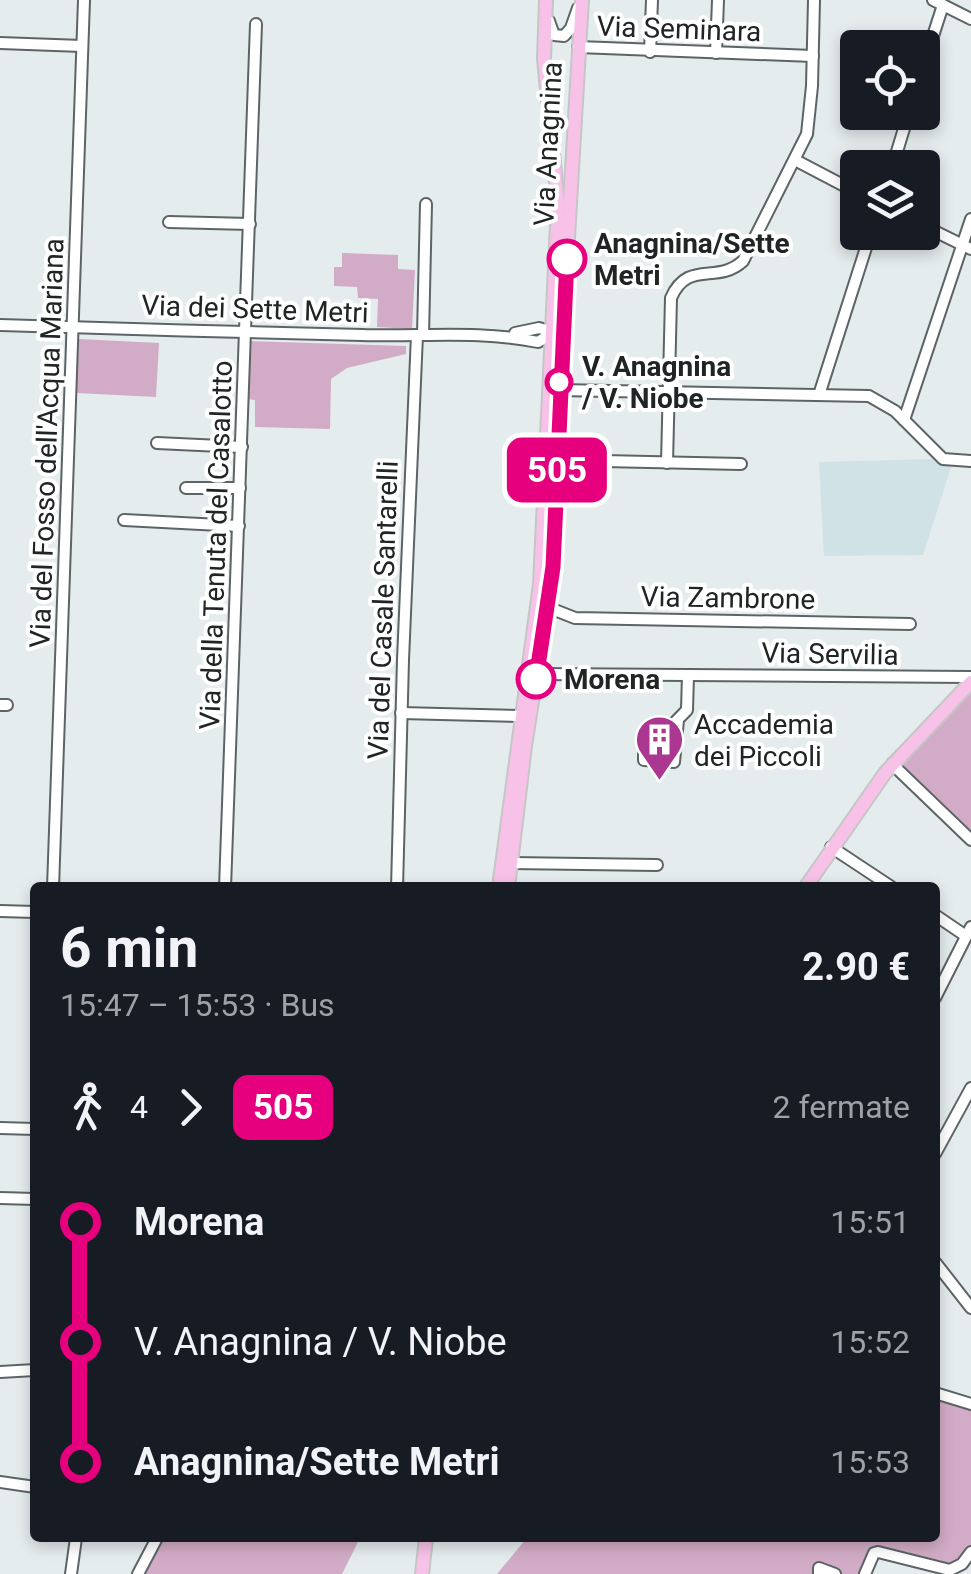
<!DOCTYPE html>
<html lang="it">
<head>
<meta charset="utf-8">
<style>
	:root { --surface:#171b24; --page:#20242c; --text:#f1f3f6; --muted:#9ea1a6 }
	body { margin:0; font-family:Roboto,sans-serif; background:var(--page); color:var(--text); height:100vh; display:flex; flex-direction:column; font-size:38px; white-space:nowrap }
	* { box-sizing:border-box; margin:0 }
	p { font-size:32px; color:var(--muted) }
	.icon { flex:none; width:55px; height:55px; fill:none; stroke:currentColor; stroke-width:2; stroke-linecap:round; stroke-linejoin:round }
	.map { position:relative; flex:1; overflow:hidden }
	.side { position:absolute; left:30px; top:882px; width:910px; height:660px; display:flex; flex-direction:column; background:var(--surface); border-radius:10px; box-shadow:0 5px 15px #0003 }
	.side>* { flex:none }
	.badge { padding:0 20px; border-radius:15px; font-size:35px; line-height:65px }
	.controls { position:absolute; left:840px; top:30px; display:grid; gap:20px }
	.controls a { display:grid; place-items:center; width:100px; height:100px; border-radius:10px; background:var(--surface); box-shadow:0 5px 15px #0003; font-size:50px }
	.map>.badge { position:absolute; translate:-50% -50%; box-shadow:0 0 0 5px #fff }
	.legs { display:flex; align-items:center; gap:15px; height:110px; padding:0 30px; font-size:32px }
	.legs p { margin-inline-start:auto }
	.head { display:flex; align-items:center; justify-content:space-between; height:170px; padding:0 30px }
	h1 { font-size:55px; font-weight:700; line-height:75px }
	ul { padding:0 30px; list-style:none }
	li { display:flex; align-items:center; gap:35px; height:120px; font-size:38px }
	li i { display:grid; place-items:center; width:15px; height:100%; margin:0 12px; background:currentColor }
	li i::after { content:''; width:25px; height:25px; margin:-12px; border:8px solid; border-radius:50%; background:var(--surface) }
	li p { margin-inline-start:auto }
	li:first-child i { background:linear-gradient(#0000 50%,currentColor 0) }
	li:last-child i { background:linear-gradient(currentColor 50%,#0000 0) }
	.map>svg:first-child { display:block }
	.built { fill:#d1e2e6 }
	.green { fill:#d2acc6 }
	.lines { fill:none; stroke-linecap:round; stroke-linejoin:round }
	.minor-casing { stroke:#5d6465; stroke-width:14 }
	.major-casing { stroke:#c5c6c6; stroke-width:16 }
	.minor { stroke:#fff; stroke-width:10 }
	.major { stroke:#f8c2e8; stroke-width:12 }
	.line-1-casing { stroke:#fff; stroke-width:22 }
	.line-1 { stroke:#e6007e; stroke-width:15 }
	.stop-1-dot { fill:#fff; stroke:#e6007e; stroke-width:5 }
	.labels { text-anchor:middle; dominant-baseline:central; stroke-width:8; stroke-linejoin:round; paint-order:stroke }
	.street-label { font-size:28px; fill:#212424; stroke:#fff }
	.stop-label { font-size:28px; font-weight:bold; fill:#212424; stroke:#fff; text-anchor:start }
	.poi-label { font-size:28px; fill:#212424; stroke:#fff; text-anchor:start }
</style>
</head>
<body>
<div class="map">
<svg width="971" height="1574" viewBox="0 0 971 1574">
	<rect width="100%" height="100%" fill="#e4ecee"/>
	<path class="built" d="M934,459l18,5 -29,91 -99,1 -5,-94z"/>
	<g class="green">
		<path d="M342,253l56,2v14l17,1 -3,59 -35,-2 1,-28 -20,-1 -1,-11 -23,-1v-19h8z"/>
		<path d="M79,339l80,4 -3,54 -80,-4z"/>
		<path d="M248,341l158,5v8l-59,14 -16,11 -1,50 -75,-2v-27l-8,-1z"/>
		<path d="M971,674v166l-84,-81z"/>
		<path d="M935,1390l36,14v148l-17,17 -75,-17 -14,22h-368l28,-34 410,-2z"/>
		<path d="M157,1538h203l-18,36h-204z"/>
	</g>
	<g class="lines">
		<defs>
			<g id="minor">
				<path d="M933,0l38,19"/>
				<path d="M549,21l5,14 10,1 7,-8 7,-20"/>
				<path d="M0,43l82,3"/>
				<path d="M578,47l235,9"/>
				<path d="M650,52l2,-52"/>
				<path d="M716,53l2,-53"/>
				<path d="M922,70l21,-65"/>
				<path d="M795,160l63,33"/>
				<path d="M892,168l17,-56"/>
				<path d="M169,222l81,2"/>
				<path d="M922,225l49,24"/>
				<path d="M0,325c121,4 241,7 362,10 60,2 117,-5 176,7l14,-9"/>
				<path d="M515,333l24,-5 17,5"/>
				<path d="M423,335l3,-131"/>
				<path d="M559,390l310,6 26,15 48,48 28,2"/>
				<path d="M819,395l52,-163"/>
				<path d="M904,420l67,-201"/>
				<path d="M157,443l85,4"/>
				<path d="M557,460l184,4"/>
				<path d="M667,463l4,-165c17,-39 46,-13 72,-37l64,-127 5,-48 2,-86"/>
				<path d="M186,488h54"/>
				<path d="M124,520l115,6"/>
				<path d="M547,607l28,11 335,6"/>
				<path d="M536,674l435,3"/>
				<path d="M0,705h7"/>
				<path d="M401,713l120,3"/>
				<path d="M678,720l-4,42 -30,-2v-6l43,-44 1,-35"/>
				<path d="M892,764l79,76"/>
				<path d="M831,847l62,41"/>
				<path d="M510,863l147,2"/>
				<path d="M53,888l31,-888"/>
				<path d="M225,888l31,-864"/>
				<path d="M397,888l6,-228 14,-325"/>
				<path d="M0,911l35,1"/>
				<path d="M935,915l31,21"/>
				<path d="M935,998l36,-71"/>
				<path d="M0,1128l35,1"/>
				<path d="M935,1154l36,-66"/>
				<path d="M0,1198l35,1"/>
				<path d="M935,1262l36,46"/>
				<path d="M0,1372l35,-2"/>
				<path d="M935,1393l36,11"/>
				<path d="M0,1482l35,5"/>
				<path d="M71,1574l5,-36"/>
				<path d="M138,1574l19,-36"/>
				<path d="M819,1574v-6l16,6"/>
				<path d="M865,1574l9,-21 4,-1 72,18 12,-6 9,-12"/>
			</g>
			<g id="major">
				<path d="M500,880l40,-296 18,-380 -14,-145 2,-59"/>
				<path d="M508,888l17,-142 28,-179 6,-177 23,-390"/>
				<path d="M805,888l80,-115 86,-91"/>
				<path d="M422,1574l4,-36"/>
			</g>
		</defs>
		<use href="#minor" class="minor-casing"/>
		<use href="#major" class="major-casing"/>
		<use href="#minor" class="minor"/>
		<use href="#major" class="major"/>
	</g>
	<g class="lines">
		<defs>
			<path id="line-1" d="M536,679l17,-112 14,-308"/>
		</defs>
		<use href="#line-1" class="line-1-casing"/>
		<use href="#line-1" class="line-1"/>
	</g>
	<defs>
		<symbol id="building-pin" viewBox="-11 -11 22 30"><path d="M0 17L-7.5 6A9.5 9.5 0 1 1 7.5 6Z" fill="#ab3790" stroke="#fff"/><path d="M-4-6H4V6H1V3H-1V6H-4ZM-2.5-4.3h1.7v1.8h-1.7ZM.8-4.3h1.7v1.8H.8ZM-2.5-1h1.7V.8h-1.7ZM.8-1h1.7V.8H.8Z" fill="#fff"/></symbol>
	</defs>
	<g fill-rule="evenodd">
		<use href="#building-pin" x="632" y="712" width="55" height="75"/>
	</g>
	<g class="stop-1-dot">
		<circle cx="567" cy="259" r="18"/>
		<circle cx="559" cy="382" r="12"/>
		<circle cx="536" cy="679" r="18"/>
	</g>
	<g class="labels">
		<g class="street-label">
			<text transform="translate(679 29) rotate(2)">Via Seminara</text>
			<text transform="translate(548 144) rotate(-87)">Via Anagnina</text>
			<text transform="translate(255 309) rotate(2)">Via dei Sette Metri</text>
			<text transform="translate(47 443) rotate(-88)">Via del Fosso dell'Acqua Mariana</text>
			<text transform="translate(216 545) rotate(-88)">Via della Tenuta del Casalotto</text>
			<text transform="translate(728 598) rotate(1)">Via Zambrone</text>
			<text transform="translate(383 610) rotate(-88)">Via del Casale Santarelli</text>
			<text transform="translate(830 654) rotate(1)">Via Servilia</text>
		</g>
		<g class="stop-label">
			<text x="594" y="243">Anagnina/Sette<tspan x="594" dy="32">Metri</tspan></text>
			<text x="582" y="366">V. Anagnina<tspan x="582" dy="32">/ V. Niobe</tspan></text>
			<text x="564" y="679">Morena</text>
		</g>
		<g class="poi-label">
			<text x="694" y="724">Accademia<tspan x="694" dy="32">dei Piccoli</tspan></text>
		</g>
	</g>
</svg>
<div class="controls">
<a><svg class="icon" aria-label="locate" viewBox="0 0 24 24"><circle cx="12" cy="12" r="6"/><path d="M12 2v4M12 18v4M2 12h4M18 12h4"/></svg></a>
<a><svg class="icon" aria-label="layers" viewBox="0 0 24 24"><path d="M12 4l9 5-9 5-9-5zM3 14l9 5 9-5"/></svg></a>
</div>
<b class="badge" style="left:557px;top:470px;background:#e6007e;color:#fff">505</b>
<section class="side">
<div class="head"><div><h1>6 min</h1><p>15:47 – 15:53 · Bus</p></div><b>2.90 €</b></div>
<div class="legs"><svg class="icon" aria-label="walk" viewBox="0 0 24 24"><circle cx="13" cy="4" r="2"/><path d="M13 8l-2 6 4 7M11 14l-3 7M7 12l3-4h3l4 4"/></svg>4<svg class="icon" aria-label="forward" viewBox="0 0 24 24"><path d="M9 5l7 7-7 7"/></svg><b class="badge" style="background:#e6007e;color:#fff">505</b><p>2 fermate</p></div>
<ul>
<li><i style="color:#e6007e"></i><b>Morena</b><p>15:51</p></li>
<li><i style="color:#e6007e"></i><span>V. Anagnina / V. Niobe</span><p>15:52</p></li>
<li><i style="color:#e6007e"></i><b>Anagnina/Sette Metri</b><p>15:53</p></li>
</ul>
</section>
</div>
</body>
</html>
